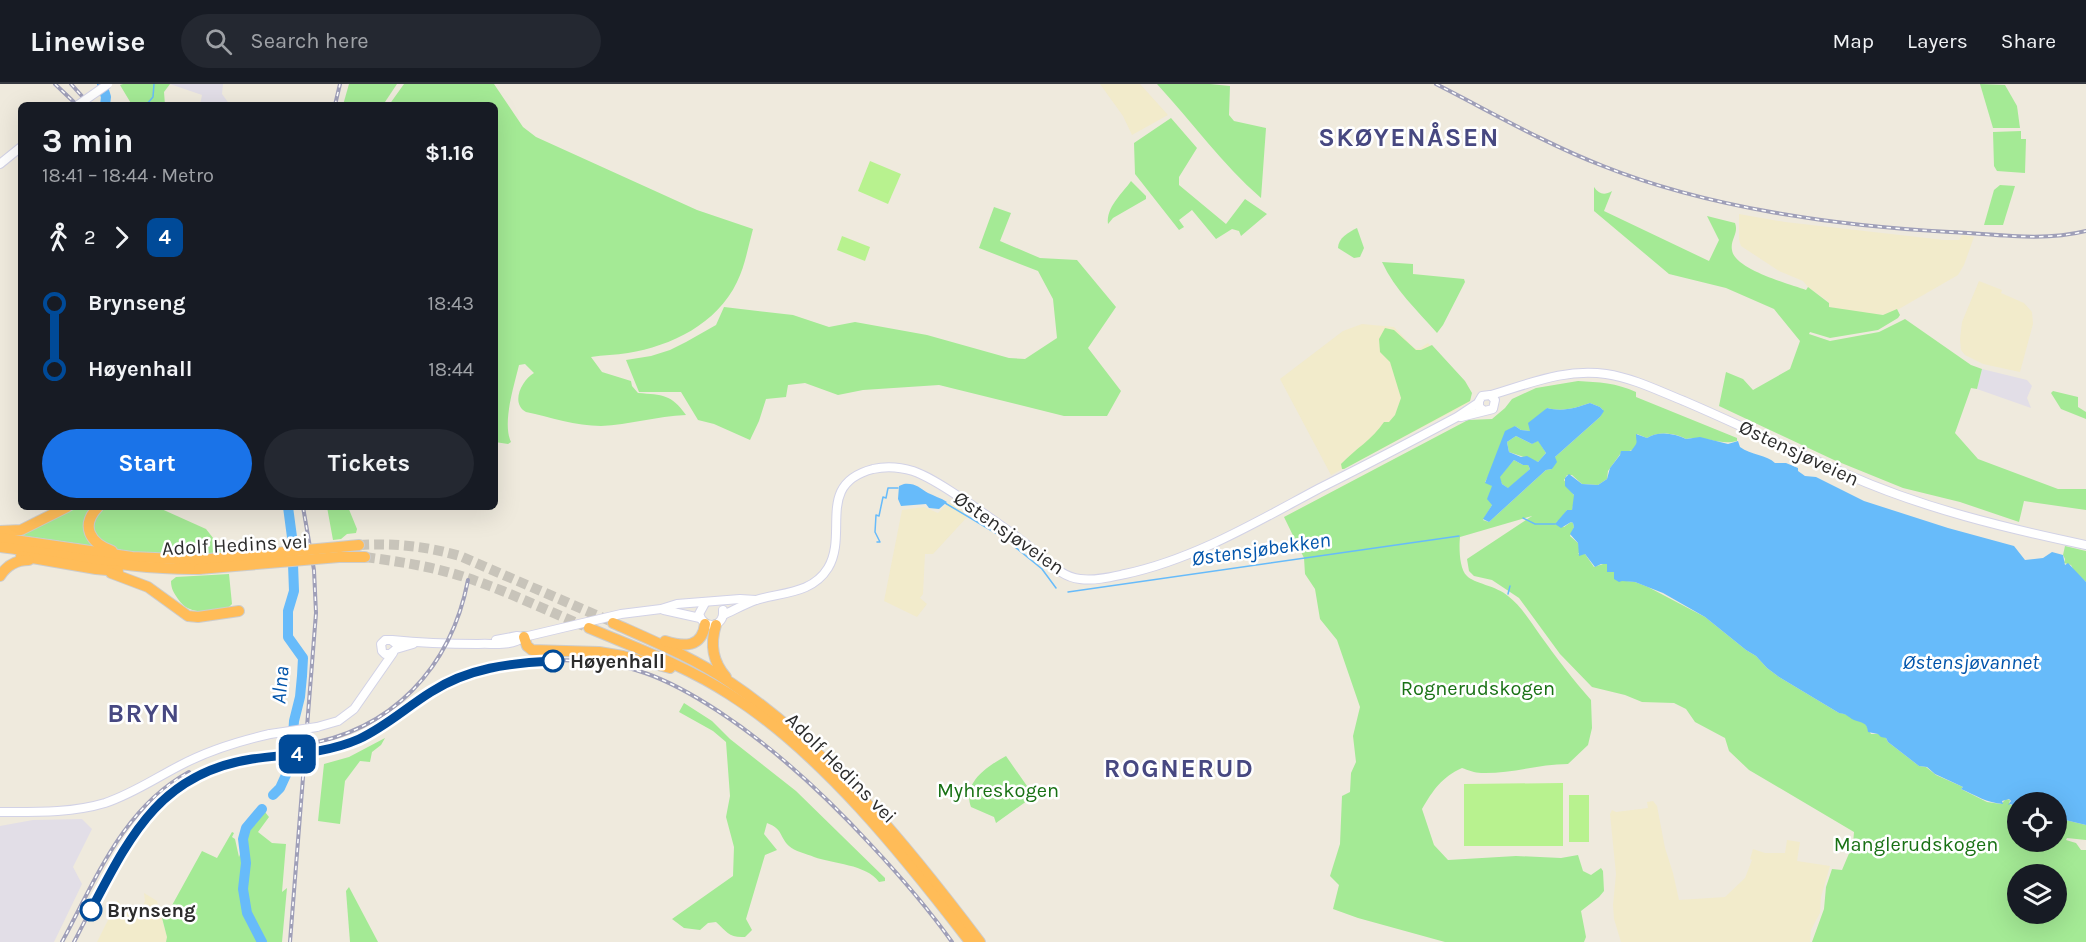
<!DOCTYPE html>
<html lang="en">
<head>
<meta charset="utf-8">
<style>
	:root { --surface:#171b24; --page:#242831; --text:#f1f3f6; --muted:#9ea1a6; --line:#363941; --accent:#1a73e8 }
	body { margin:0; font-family:Karla,sans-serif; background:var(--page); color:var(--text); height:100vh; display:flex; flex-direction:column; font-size:22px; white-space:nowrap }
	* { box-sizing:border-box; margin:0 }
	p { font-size:20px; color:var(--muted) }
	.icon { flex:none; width:33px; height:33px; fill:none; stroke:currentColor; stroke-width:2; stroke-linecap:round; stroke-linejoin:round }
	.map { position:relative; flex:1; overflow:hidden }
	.sheet { position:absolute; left:18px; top:18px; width:480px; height:408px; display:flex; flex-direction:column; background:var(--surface); border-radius:9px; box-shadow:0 6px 24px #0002 }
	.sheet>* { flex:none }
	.badge { padding:0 12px; border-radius:9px; font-size:21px; line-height:39px }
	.controls { position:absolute; left:2007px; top:708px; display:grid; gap:12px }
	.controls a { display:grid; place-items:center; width:60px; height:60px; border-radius:50%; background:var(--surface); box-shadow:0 6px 24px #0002; font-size:30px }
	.map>.badge { position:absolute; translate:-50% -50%; box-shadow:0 0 0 3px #fff }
	.legs { display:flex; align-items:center; gap:9px; height:66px; padding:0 24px; font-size:20px }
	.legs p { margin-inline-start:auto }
	.summary { display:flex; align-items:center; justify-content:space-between; height:102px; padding:0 24px }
	h1 { font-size:33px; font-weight:700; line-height:45px }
	.cta { display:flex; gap:12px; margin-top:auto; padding:12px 24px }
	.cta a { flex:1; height:69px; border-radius:36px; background:var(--accent); color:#fff; font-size:24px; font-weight:700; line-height:69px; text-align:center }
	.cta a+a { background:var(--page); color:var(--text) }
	ul { padding:0 24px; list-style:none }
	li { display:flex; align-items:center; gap:21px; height:66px; font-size:22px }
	li i { display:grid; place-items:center; width:9px; height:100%; margin:0 8px; background:currentColor }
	li i::after { content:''; width:15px; height:15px; margin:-8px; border:4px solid; border-radius:50%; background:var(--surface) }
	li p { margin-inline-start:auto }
	li:first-child i { background:linear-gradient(#0000 50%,currentColor 0) }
	li:last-child i { background:linear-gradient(currentColor 50%,#0000 0) }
	header { display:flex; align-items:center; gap:36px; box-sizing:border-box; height:84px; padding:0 30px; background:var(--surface); border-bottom:2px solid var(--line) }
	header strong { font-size:28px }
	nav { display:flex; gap:33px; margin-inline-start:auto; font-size:21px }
	.search { width:420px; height:54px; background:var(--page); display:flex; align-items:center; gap:15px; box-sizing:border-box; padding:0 21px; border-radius:33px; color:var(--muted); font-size:22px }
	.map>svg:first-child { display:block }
	.industrial { fill:#e2dee7 }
	.education { fill:#f2ebcb }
	.green { fill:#a4ea95; fill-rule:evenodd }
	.pitch { fill:#b8f28f }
	.water { fill:#67bbfa; fill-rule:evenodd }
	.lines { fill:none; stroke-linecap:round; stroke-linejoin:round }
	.stream { stroke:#67bbfa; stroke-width:1.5 }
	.river { stroke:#67bbfa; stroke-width:10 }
	.highway-tunnel { stroke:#c8c4ba; stroke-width:10; stroke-dasharray:10 5; stroke-linecap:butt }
	.secondary-casing { stroke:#d2d2e6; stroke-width:10 }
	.highway-casing { stroke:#ccc; stroke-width:12 }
	.secondary { stroke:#fff; stroke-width:8 }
	.highway { stroke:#ffbc58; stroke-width:10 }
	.rail-casing { stroke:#9f9fb8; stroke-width:4 }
	.rail { stroke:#fff; stroke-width:1.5; stroke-dasharray:4.5; stroke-linecap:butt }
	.secondary-bridge-casing { stroke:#d2d2e6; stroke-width:10; stroke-linecap:butt }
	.highway-bridge-casing { stroke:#ccc; stroke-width:12; stroke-linecap:butt }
	.secondary-bridge { stroke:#fff; stroke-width:8 }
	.highway-bridge { stroke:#ffbc58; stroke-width:10 }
	.line-1-casing { stroke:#fff; stroke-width:14 }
	.line-1 { stroke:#004a98; stroke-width:9 }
	.stop-1-dot { fill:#fff; stroke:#004a98; stroke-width:3 }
	.labels { text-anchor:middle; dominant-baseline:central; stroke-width:5; stroke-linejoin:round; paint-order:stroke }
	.street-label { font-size:20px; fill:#2c2c2c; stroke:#fff }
	.stop-label { font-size:20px; font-weight:bold; fill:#2c2c2c; stroke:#fff; text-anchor:start }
	.park-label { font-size:20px; fill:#187114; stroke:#fff }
	.water-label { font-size:21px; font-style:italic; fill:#0154ab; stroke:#fff }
	.district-label { font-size:26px; font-weight:bold; letter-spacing:1.5px; fill:#474881; stroke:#fff }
</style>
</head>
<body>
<header>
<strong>Linewise</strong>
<div class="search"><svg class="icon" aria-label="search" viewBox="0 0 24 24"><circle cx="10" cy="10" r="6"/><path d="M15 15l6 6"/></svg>Search here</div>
<nav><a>Map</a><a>Layers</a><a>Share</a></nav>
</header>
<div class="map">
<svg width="2086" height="858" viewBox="0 0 2086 858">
	<rect width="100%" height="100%" fill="#efeadd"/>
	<g class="industrial">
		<path d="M170,0h53l-1,10 8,11h-30l2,-10z"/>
		<path d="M1982,285l45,11 5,6 -5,12 4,10 -54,-19z"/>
		<path d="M82,735l10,10 -19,38 9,17 -28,58h-54v-116l33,-6z"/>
	</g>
	<g class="education">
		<path d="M1100,0h40l28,31 -36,20 -9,-19z"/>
		<path d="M1739,130l46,8 159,18h15l3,-5 12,2 -10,28 -6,10 -66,38 -5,2 -18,-1 -40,-7v-5l-21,-15 -5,-6 -24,-10 -38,-25 -2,-6z"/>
		<path d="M1979,197l23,9 -1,3 23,10 8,9 1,12 -13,48 -37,-8 -18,-9 -4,-5 -1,-11 2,-17z"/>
		<path d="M1362,240l32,3 20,21 5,1 9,-6 31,34 12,22 -2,4 -138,72 -51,-96 63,-48z"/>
		<path d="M950,417l18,15 -35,38h-8l-2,40 -3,4 7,6 -10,13 -33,-16 18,-91 22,-3 14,6z"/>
		<path d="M1653,717l4,5 8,42 8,25 6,27 46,-3 20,-19 7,-18 -2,-1 3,-10 12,4h20l2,-13 13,2 -3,19 33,5 -9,31 -1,16 -9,17 -1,12h-189l-7,-23 -1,-14 3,-31 -6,-60 2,-4 4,2 32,-4 -1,-6z"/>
		<path d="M144,809l13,8 10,36 -1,5h-69l21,-42 5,9 10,3 7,-4 2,1 3,-8z"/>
	</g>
	<g class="green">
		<path d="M123,0h47l-6,8 1,13h-33l-12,-20z"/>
		<path d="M349,0h48l-14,21h-40z"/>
		<path d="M404,0h90l29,43 13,10 161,73 56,19c-5,18 -8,37 -16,53 -20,42 -66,64 -109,71 -12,2 -25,2 -37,4l11,15 29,9 1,5 6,7c25,2 33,1 48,22 -29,1 -57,10 -85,11 -25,0 -51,-9 -75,-14 -16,-9 -4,-32 8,-39l-9,-9 -6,1c-5,21 -17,58 -8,77l-3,2 -13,-2v-337h-106z"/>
		<path d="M1157,0h53l20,2 -1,29 5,6 32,7 -5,70c-39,-34 -69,-76 -104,-114z"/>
		<path d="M1980,0l25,1 12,21 3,22h-27z"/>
		<path d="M1171,34l26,30 -18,29v8l47,39 19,-25 22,15 -26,22 -2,-5 -7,-2 -16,10 -24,-29 -13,10 5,7 -5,3 -44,-56 -1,-31z"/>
		<path d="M2021,47v8h5l-1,34 -28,-2 -3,-5 -1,-34z"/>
		<path d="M1131,97l15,15v3l-33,19 -5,6c-2,-17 14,-30 23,-43z"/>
		<path d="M2000,101l15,1 -12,39h-19l10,-35z"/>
		<path d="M1594,103c5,7 10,9 18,4l-8,20 105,50 10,-21 -12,-24 28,7c4,10 -5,17 -3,27 2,19 57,34 74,40l2,-3 21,16v4l54,8 14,-6 3,6 -2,3 -20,12 -48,8 -20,-6 -1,2 21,7 49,-9 26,-13 66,46 11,4 -5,20 -6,-1 -16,45 23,26 80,30h28v21l-62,-9 -5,21 -59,-20 -57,-14 -69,-28 -115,-54 7,-34 17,7 10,11 37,-21 10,-28 -26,-32 -48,-21 -57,-14 -75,-63z"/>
		<path d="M994,123l17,6 -11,28 40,17 37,2 39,47 -28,41 33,43 -14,25h-43l-125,-31 -76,5 -25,5 -33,-12 -17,2 -2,12 -20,2 -7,22 -9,19 -36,-16 -16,-4 -17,-28h-42l-13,-32 25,-4 19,-6 16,-8 30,-17 8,-18 69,8 36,12 26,-5 72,13 82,23 16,1 32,-21 -4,-39 -15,-28 -59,-23z"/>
		<path d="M1357,144l7,20 -4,9 -6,1 -16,-10c0,-10 11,-16 19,-20z"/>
		<path d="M1382,178l31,2v10l51,5 1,3 -22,43 -6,8c-20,-23 -42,-43 -55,-71z"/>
		<path d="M1385,244l9,2 22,20h5l11,-5 33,36 7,12 -2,8 -126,68h-2l-1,-5c14,-15 31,-24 43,-42h5l6,-7 6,-17 -11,-36 -10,-10 -1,-13z"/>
		<path d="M1578,297c20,1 39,2 58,11v5l101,41v3c-18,5 -32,-6 -51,-2 -11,-6 -28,-8 -39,-1l-10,-4c-1,3 1,5 1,8 -1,8 -11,10 -17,11l-13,18 -1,8 -9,6 -16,-1 -10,-9h-5l-3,5 11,17 -3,13h-5l-7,11 -4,1 8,5 7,-5 2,1 1,4 -4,9 8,7 2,9 -2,2h7l9,13 12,-4 2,2 -1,5 7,2 4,8 17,2 13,5 57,30 41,33 10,6 11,12 12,9 60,36c7,0 18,7 26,10l6,11h8l7,4 2,4 31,24 7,1 10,8 27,12 -2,2 26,13 14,2 5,-5 4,1 -1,4 8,3 1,35h38l1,-24 29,7v15l-19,-2 -1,2 10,3 5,7h5v92h-274l12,-33 2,-22 6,-18 10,1 11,-26 1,-12 -105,-62 -20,-19 -4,-13 -30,-16 -9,-13 -12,-6 -32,-1 -17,-7 -33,-8 -32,-33 -41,-56 -27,-18 -18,-4 -5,-5 -2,-12 65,-43 -72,21c-1,9 -1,32 7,39 6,7 30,10 41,20 13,10 22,25 32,39 16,22 33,45 51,65l1,28 -4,17 -20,19c-29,0 -58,10 -87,9 -6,0 -13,-3 -19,-5 -20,9 -29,22 -40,41l12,36 14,15 68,-4 45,2 17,-3 5,16 8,4 10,-7 2,3 1,20 -5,6 -18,14 5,26 -2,5h-139l-87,-24 -25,-9 6,-24 -9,-9 10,-32 2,-48 8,-4 1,-19 5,-11 -3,-26 7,-29 -23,-67 -17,-21 -5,-30 -10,-15 -1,-16 -20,-41 184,-97 24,-1 13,-11 7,-9 24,-11zM1590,319l10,4 3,3 -3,7 -45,40 -3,12 -6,1 -57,52 -6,-2 9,-15 1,-19 -8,-4 30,-56 6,4 9,1 17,-23c16,4 28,0 43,-5zM2018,790h38v40h-38z"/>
		<path d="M2053,307l25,6v10l8,5v7l-25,-10 -10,-16z"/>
		<path d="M1516,352l16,8 6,-4 8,13 -8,9 -29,-10 -2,-10z"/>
		<path d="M1514,376l9,5h5l2,4 -21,20 -7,-5 -3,-7z"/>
		<path d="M87,423h70l49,22 18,23 -61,4 -152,-22 58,-23z"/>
		<path d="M327,423h21l9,22 -1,4 -9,1 -6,5 -8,1z"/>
		<path d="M2065,462l21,5v31l-12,-11 -3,-6 -7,-2 1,-4 -2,-4z"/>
		<path d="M229,490l3,30 -4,4c-18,3 -38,9 -50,-9 -4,-6 -7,-10 -7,-18l5,-4z"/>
		<path d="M684,619l28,18 18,18 66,52 89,87v3l-6,1c-13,-18 -46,-18 -65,-25 -7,-3 -20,-6 -25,-11 -10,-10 -6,-17 -22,-23l-3,11 13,16 -12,5 -19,64 6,11 -7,7c-16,1 -18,-5 -29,-15l-8,1 -8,7 -16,-2 -12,-9 61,-43 1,-29 -8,-30 4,-21 -4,-54 -13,-11 -34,-19z"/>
		<path d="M385,654l-4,7 -9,7 -2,10 -10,-1 -15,20 -5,43 -22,-3 6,-57 25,-7z"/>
		<path d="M1006,672l28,40 -38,27 -2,-6 -23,-10c-9,-25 17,-41 35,-51z"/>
		<path d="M265,728l4,5 -11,15 14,11 14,1 -4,48 5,-4 -5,54h-116l1,-5 -5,-19h3l37,-67 15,7 15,-26 2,1 -2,4 3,2 4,18 8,-24z"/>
		<path d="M349,803l29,55h-28l-4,-51z"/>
	</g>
	<g class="pitch">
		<path d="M870,77l31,13 -13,30 -30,-13z"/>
		<path d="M842,152l28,11 -5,14 -28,-11z"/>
		<path d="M1563,699v63h-99v-62z"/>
		<rect x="1569" y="711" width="20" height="47"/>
	</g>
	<g class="water">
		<path d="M1590,319l10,4 4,4 -4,6 -45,40 2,5 -5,7 -6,1 -57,52 -6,-3 9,-14 -5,-6 5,-13 -7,-3 20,-52 10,-5 6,4 9,1 -2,-8 19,-15c16,4 28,0 43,-5zM1516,352l16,8 6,-3 8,12 -8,9 -11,-6 -6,1 -12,-5 -2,-10zM1514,376l9,5h5l2,4 -22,19 -6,-4 -2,-7z"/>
		<path d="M1636,350l11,4c11,-7 27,-5 39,1l14,-2 28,7 10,-3 2,6c11,8 27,8 35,16h11l12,5v3l7,5 11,1 48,24 84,27 66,18 11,14 18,-2 9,-6 11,3 2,10 3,-2 18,19v243l-29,-7 -1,-16h-38l-1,5 -2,1 -4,-4 -3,1 3,-4 -2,-2 -7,2 1,3c-16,-1 -28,-9 -42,-15l2,-2 -28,-13 -8,-7 -8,-1 -31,-24 -2,-4 -5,-1 -3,-3 -10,-2c-1,-10 -6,-9 -14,-12 -6,-3 -7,-6 -15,-7l-60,-36 -12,-9 -11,-12 -10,-6 -41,-33 -42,-24 -28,-11 -13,-1 -3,1 -5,-3v-7h-7v-8h-6l-6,3 -10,-13 -6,2 -1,-13 -8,-9 4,-7 -1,-4 -2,-1 -10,6 -6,-4 12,-14h5l2,-15 -9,-9v-8l4,-4 13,10 16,1 9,-6 3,-11 10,-13 1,-4h10c8,-10 5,-7 5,-17z"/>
		<path d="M904,400c12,-1 15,4 24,9 6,3 13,5 19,9l-8,7 -10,-1 -3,-4 -25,2 -3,-7 1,-13z"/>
	</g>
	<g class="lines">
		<g class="stream">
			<path d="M146,21l7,-8 1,-13"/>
			<path d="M945,419l59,35 38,31 14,19"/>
			<path d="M1523,434l12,6h20"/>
			<path d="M877,458h3l-5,-10 1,-17 3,1 4,-19 3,1 2,-10h10"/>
			<path d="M1068,508l391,-56"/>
			<path d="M1508,510l2,-8"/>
		</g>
		<g class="river">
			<path d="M102,0l4,13 -1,8"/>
			<path d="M273,711l7,-7 11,-24 3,-43 6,-24 2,-21 1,-18 -15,-21v-26l6,-20 -2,-54 -4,-30"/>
			<path d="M262,725l-16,19 -3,11 3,24 -3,26 4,24 15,29"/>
		</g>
		<g class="highway-tunnel">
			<path d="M359,461c35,-2 67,1 101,11l150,65"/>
			<path d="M365,473c29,4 58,8 86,16 46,13 90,35 133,53"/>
		</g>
		<defs>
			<g id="secondary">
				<path d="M0,80l21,-17"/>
				<path d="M1491,311c38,-11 74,-27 115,-21 27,4 53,17 78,27 54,23 107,49 162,73 76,34 159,54 240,71"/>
				<path d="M1461,333l32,-8 2,-9 -5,-5 -8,1 -3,5v6l4,3"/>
				<path d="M705,519l-6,11c5,17 26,13 24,-4"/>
				<path d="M664,526l36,8"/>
				<path d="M723,531c11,-5 22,-11 33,-15 26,-8 56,-6 72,-32 21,-35 -13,-84 45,-99 13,-3 27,-2 40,2 17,6 33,17 48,27 24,16 47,32 70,50 15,11 29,29 49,31 15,2 31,-2 45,-5 70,-15 133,-53 195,-86 46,-23 92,-47 137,-71l21,-14"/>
				<path d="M392,556c29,3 57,4 86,4 16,-1 32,3 46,-7l97,-23 40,-5 16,-5 63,-5 16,1"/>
				<path d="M496,556l21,-4 7,1"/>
				<path d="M395,559l-4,-3h-6l-4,4 1,7 3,3h5l6,-5 17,-5"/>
				<path d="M317,643l21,-6 16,-12 39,-56"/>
				<path d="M0,728c35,0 72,1 105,-9 27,-9 49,-24 74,-37 28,-15 60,-25 91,-32"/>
			</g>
			<g id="highway">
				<path d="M98,423c-18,19 -8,36 14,44"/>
				<path d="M0,447l21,-1 46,-23"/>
				<path d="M0,454l132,19 67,3"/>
				<path d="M0,463c67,8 132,23 199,22"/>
				<path d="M339,463l20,-2"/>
				<path d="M21,472l75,13 22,2"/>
				<path d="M339,473h26"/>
				<path d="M111,489l37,14 40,29 10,1 41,-6"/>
				<path d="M0,492c7,-11 16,-16 29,-16"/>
				<path d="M613,539c40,18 81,35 118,60 98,66 178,165 249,259"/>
				<path d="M716,541c-6,19 -4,36 10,52"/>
				<path d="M589,544c47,20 97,38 140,66 92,58 175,162 241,248"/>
				<path d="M524,553l3,9 5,4 67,2 24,4 47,12"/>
				<path d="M665,557c19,6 37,7 40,-17"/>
			</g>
		</defs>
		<use href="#secondary" class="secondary-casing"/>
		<use href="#highway" class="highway-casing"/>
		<use href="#secondary" class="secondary"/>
		<use href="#highway" class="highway"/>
		<defs>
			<g id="rail">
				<path d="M55,0l22,21"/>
				<path d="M71,0l19,21"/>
				<path d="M1436,0c55,28 110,60 167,82 105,42 235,60 347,66 45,2 92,10 136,-1"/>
				<path d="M335,21l5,-21"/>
				<path d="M302,661c90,-14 149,-77 166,-165"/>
				<path d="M62,858c34,-63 61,-134 127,-170"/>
				<path d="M74,858c40,-76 71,-159 164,-180 36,-8 74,-5 109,-18 48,-18 83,-61 134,-74 51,-13 114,-14 164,3 26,9 50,23 73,38 58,38 106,83 153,134 29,31 56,62 81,97"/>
				<path d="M290,858l26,-329 -2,-43 -11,-63"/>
			</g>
		</defs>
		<use href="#rail" class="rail-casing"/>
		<use href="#rail" class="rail"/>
		<defs>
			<g id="secondary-bridge">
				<path d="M78,21l30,-21"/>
				<path d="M270,650l47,-7"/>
			</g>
			<g id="highway-bridge">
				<path d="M199,476l140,-13"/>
				<path d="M199,485l140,-12"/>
			</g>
		</defs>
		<use href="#secondary-bridge" class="secondary-bridge-casing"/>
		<use href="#highway-bridge" class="highway-bridge-casing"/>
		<use href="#secondary-bridge" class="secondary-bridge"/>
		<use href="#highway-bridge" class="highway-bridge"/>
	</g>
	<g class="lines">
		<defs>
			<path id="line-1" d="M91,826c39,-74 69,-137 161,-151 36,-5 73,-5 107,-20 26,-12 48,-32 72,-47 37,-24 79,-29 122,-31"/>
		</defs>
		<use href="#line-1" class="line-1-casing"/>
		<use href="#line-1" class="line-1"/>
	</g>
	<g class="stop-1-dot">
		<circle cx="553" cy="577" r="10"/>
		<circle cx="91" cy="826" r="10"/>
	</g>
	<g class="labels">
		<g class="street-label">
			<text transform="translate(1799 369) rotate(25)">Østensjøveien</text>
			<text transform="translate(1009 449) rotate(35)">Østensjøveien</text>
			<text transform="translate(235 461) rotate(-3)">Adolf Hedins vei</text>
			<text transform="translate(841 684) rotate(45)">Adolf Hedins vei</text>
		</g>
		<g class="stop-label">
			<text x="570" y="577">Høyenhall</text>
			<text x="107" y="826">Brynseng</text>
		</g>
		<g class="park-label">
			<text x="1478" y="604">Rognerudskogen</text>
			<text x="998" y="706">Myhreskogen</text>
			<text x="1916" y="760">Manglerudskogen</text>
		</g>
		<g class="water-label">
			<text transform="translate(1261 465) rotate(-8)">Østensjøbekken</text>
			<text x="1971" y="578">Østensjøvannet</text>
			<text transform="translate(280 601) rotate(-85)">Alna</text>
		</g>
		<g class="district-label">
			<text x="1409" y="53">SKØYENÅSEN</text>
			<text x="144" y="629">BRYN</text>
			<text x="1179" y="684">ROGNERUD</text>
		</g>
	</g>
</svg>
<div class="controls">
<a><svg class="icon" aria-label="locate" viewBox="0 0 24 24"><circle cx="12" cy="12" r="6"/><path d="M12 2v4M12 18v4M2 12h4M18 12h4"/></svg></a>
<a><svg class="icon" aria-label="layers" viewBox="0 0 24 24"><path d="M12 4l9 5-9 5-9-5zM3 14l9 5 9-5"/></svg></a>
</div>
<b class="badge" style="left:297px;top:670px;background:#004a98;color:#fff">4</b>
<section class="sheet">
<div class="summary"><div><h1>3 min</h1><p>18:41 – 18:44 · Metro</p></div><b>$1.16</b></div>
<div class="legs"><svg class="icon" aria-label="walk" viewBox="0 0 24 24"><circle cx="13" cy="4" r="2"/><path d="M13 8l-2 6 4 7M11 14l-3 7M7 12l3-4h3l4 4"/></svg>2<svg class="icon" aria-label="forward" viewBox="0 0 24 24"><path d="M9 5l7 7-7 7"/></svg><b class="badge" style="background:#004a98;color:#fff">4</b></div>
<ul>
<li><i style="color:#004a98"></i><b>Brynseng</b><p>18:43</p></li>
<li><i style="color:#004a98"></i><b>Høyenhall</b><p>18:44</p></li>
</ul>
<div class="cta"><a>Start</a><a>Tickets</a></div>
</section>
</div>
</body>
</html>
